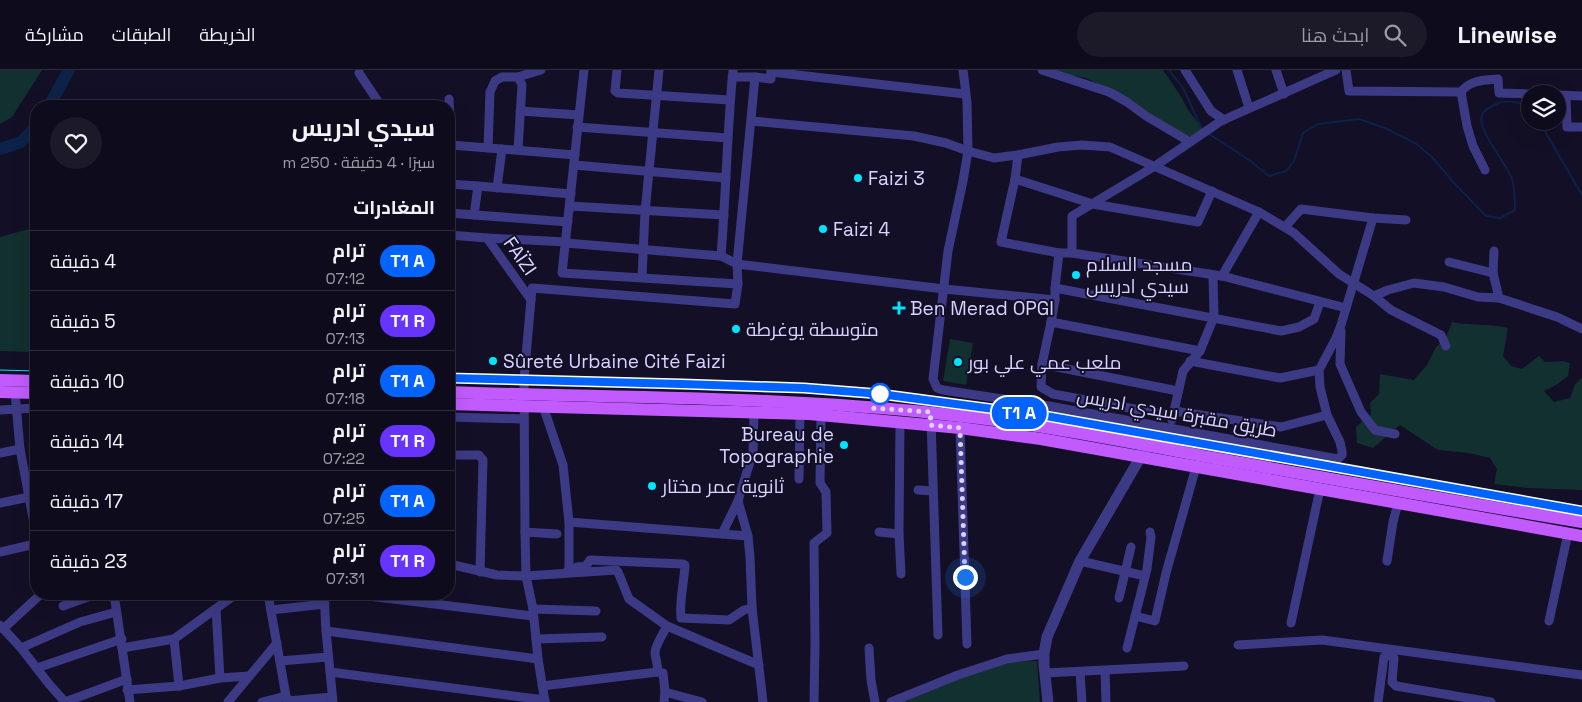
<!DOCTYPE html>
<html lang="ar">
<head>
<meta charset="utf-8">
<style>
	:root { --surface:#0e0b1c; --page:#1c1929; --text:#f1f3f6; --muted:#9b9ba3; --line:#2e2b3b }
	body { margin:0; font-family:"Space Grotesk",Cairo,sans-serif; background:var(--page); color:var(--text); direction:rtl; height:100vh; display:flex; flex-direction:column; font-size:19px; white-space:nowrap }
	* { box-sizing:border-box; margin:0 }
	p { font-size:16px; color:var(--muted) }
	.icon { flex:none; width:28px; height:28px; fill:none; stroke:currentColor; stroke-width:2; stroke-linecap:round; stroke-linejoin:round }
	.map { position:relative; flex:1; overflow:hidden; direction:ltr }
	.details { position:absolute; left:30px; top:30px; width:425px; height:500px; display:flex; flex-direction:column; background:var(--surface); border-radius:20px; box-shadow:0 5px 20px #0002,0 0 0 1px var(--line); direction:rtl }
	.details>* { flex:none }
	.badge { padding:0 10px; border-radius:16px; font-size:18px; line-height:32px }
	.controls { position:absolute; left:1521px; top:15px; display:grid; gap:10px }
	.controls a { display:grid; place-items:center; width:45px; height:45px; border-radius:50%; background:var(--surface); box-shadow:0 5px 20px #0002,0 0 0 1px var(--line); font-size:25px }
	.you { position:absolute; width:25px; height:25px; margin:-12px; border:4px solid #fff; border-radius:50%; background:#1a73e8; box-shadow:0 0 0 8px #1a73e833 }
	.map>.badge { position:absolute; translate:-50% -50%; box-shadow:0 0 0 2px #fff }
	h2 { padding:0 20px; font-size:19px; line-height:45px }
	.round { display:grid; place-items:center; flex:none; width:52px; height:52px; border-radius:26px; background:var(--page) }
	.head { display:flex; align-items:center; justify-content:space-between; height:85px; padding:0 20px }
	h1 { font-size:24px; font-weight:700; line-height:38px }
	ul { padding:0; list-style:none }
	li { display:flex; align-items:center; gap:15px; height:60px; padding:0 20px; border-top:1px solid var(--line) }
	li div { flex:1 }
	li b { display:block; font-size:19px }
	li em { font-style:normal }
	li .badge { min-width:55px; font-weight:700; text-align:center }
	header { display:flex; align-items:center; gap:30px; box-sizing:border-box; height:70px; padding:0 25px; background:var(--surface); border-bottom:1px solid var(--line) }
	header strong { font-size:24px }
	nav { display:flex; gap:28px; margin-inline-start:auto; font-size:18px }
	.search { width:350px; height:45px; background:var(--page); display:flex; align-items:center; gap:12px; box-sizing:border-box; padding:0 18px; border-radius:28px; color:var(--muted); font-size:19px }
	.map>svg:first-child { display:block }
	.green { fill:#12302f }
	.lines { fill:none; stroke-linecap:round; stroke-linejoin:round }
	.stream { stroke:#0c2248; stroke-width:2 }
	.river { stroke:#0c2248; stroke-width:12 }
	.minor { stroke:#3d3a85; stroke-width:9 }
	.tertiary { stroke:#3d3a85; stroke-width:11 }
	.primary { stroke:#c25bff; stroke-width:12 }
	.tram { stroke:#00e5ff; stroke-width:1 }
	.line-casing { stroke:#fff; stroke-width:11 }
	.line { stroke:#0363ff; stroke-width:8 }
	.walk { stroke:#d9d4ff; stroke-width:5; stroke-dasharray:0 9 }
	.poi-dot { fill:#00e5ff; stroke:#130f26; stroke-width:2 }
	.stop-dot { fill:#fff; stroke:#0363ff; stroke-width:2.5 }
	.labels { text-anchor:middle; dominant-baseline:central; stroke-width:4; stroke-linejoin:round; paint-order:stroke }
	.poi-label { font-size:19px; fill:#d9d4ff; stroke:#130f26; text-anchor:start }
	.street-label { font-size:19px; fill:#d9d4ff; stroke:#130f26 }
</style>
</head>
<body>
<header>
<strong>Linewise</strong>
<div class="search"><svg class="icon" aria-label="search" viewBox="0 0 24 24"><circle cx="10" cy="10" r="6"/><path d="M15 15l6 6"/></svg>ابحث هنا</div>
<nav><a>الخريطة</a><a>الطبقات</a><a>مشاركة</a></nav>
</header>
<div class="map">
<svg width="1582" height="632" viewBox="0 0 1582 632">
	<rect width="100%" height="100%" fill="#130f26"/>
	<g class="green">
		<path d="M0,0h42l-30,47 -12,7z"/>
		<path d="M1052,0h111l19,28 6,12 15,19 -9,7h-13l-55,-38 -40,-20 -22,-4z"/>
		<path d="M36,157v125l-36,-1v-114z"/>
		<path d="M1452,252c19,4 37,1 56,6l-5,28 8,10 11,3 17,-13 6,6 18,-1 7,2 -2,13 -12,9 -12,6 10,11 16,-4 5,-14 7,-6v112l-54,-2 -34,-4 3,-15 -7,-11 -21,-5 -31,-3 -38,-25 -27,23 -16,-5 -1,-16 15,-13 -1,-11 9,-9 1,-20 34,6 13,-15 9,-18 10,-9z"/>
		<path d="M950,269l23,4 -7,42 -23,-4z"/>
		<path d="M1037,591l3,41h-138l57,-23 53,-17z"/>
	</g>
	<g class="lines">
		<g class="stream">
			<path d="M1169,0l14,18 18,39 3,2"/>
			<path d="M1539,51l43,74"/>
			<path d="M1209,64l40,26 20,16 17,-5 8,-10 9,-28 15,-9 41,-5 26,9 30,15 16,13 23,27 32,33 14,2 15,-8c0,-10 0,-21 -3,-31 -4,-14 -39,-53 -29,-66 3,-4 9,-7 13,-9 10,-5 25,-2 34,3"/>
		</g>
		<g class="river">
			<path d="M49,36l20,-36"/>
			<path d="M0,79l21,-7 15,-15"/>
		</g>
		<g class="minor">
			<path d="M584,0l-22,203 176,11"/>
			<path d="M617,0l-2,21 3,2 112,7"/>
			<path d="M963,0l4,32 1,49 -5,30 -15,70 -15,128 4,9 6,2 106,16 289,53 4,-4v-4l-2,-9 -13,-27 -7,-28 -1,-17 17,-32 5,-13 32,-107"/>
			<path d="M1042,0l67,22 18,10 19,14 44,26"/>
			<path d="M1185,0l26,41 13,9"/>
			<path d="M1237,0l12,38"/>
			<path d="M1276,0l8,24"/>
			<path d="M1346,0l3,21 112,1c9,-12 23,-12 37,-13l1,14 31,1"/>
			<path d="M771,2l194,22"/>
			<path d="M359,3l22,33"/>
			<path d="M518,7l23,-7"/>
			<path d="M732,7h23l-18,187 -16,-8c5,-62 6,-124 12,-186"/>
			<path d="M755,7l16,2v-9"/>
			<path d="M1461,22l6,34 6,20 12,24"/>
			<path d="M1558,25l24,1"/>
			<path d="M1566,26l1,31h15"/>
			<path d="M449,29l2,46 124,10"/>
			<path d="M520,41l59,4"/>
			<path d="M752,51l162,15 32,7 22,8 26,7 24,-3 40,-8 24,-2 28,2 149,65 35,21 45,41 35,22 17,14 50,25 5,11"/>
			<path d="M577,57l151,11"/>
			<path d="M488,78l2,-56 5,-11 7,-4h16l4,8 -4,65"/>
			<path d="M1018,85l-3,24 -14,63 58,11"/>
			<path d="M574,95l152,13"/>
			<path d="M1015,109l78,25 105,18 14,-31"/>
			<path d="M449,114l29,2 -4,29"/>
			<path d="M478,116l93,8"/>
			<path d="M497,118l5,-39"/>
			<path d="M569,141l1,-5 154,9"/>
			<path d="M449,143l119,9"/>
			<path d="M1285,157l16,-18 72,9 33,2"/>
			<path d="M449,165l38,3 44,62"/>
			<path d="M487,168l79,4"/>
			<path d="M566,169v4l155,13"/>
			<path d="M1494,181l-1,22 6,25"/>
			<path d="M1072,183v-37l83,-50 66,-45 115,-51"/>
			<path d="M1449,192l44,11"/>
			<path d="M1222,206l37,-64"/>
			<path d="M642,207l3,-65 14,-142"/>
			<path d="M1055,218l226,43 18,-4 15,-8 6,-17"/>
			<path d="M1374,226l14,-6 26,-7 30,4 34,10 21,1 58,19 25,12"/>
			<path d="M1055,230l-4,22 149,29"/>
			<path d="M1051,252l-9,42 -1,23 12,7 120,22"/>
			<path d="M1341,261l-1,33 21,48 14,18 20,4"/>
			<path d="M1190,291l90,17 39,-8"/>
			<path d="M1042,294l136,27"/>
			<path d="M15,322l5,57 16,85"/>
			<path d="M543,336l20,59 6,57v46l-2,4"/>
			<path d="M0,340l36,-2"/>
			<path d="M1174,341l107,16 46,-12"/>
			<path d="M754,342l-1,40 -15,49 10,35 2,21 2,51 11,94"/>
			<path d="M449,347l75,2"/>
			<path d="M931,350l7,215"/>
			<path d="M1172,350l11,-49 17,-20 14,-34 -1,-41"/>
			<path d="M900,352l-1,112 2,40"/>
			<path d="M1043,357l3,-21"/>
			<path d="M960,358l7,216"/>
			<path d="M0,383l20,-4"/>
			<path d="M449,385h30l4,5 -3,112"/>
			<path d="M799,409l1,-65"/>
			<path d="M918,420l15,1"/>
			<path d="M0,433l29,-6"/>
			<path d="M569,452l179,14"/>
			<path d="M525,462l1,44 7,33 5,50 7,43"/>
			<path d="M879,462l20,2"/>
			<path d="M557,464l-32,-2 -1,-153 8,-91 203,16 3,-20 -1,-20 207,25 111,11v-12l4,-35h13l150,23 124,32"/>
			<path d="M722,464l16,-33"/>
			<path d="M0,482l35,-8"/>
			<path d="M1080,491l65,15"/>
			<path d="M1387,491l6,-39 5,-19"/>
			<path d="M449,494l48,11 29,1 90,-6 2,2 11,27 38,27 92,39"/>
			<path d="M577,497l9,-1 4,-6 93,4 2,1c-1,18 -6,36 -4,53l48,2 15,-10 8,-2"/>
			<path d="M114,524l16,108"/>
			<path d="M197,524l36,2"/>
			<path d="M268,524l19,108"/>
			<path d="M324,524l2,37 7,71"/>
			<path d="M352,524l181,22"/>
			<path d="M1119,528l12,-51"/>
			<path d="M63,536l33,-12"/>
			<path d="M216,539l4,69"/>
			<path d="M533,539l63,2"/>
			<path d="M271,540l54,-6"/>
			<path d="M1135,546l20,5 11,-48 30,-106"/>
			<path d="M1549,551l19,-88"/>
			<path d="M1291,553l29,-134"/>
			<path d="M0,555l21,23 28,36 16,18"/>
			<path d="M3,559l38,-35"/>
			<path d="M326,561l212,28"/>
			<path d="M174,569l5,47"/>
			<path d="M536,569l66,-2"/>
			<path d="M1238,575l84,-5 260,35"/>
			<path d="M21,578l59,-26 36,-10"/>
			<path d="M122,578l52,-9 62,-45"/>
			<path d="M869,578l2,32 4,22"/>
			<path d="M1127,578l20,-79 4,-32 -1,-5"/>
			<path d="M280,591l48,-4"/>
			<path d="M37,598l85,-29"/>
			<path d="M1105,601l1,31"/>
			<path d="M330,602l215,28"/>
			<path d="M657,602l6,1 2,19 -1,10"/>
			<path d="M1080,602l2,30"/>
			<path d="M1045,603l139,-7"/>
			<path d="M542,616l115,-14c2,-6 -2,-13 -2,-20 1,-8 8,-18 12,-26"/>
			<path d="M127,620l52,-4 41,-8 29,-2"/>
			<path d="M665,622l37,10"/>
			<path d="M287,631l45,-4"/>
			<path d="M65,632l62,-23"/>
			<path d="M228,632l49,-59"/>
			<path d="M262,632l24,-6"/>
			<path d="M814,632l1,-57 -1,-102 13,-10 -1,-41 -6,-9 1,-68"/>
			<path d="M891,632l67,-27 49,-16 37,-5"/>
			<path d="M1378,632l6,-45 7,-2 3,3 -2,24 4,4 95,16"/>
		</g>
		<path class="tertiary" d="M1048,632l-4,-37v-11l3,-17 33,-76 64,-110"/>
		<g class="primary">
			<path d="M0,310l36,1"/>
			<path d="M0,322l36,1"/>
			<path d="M449,322c164,6 329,4 493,22 92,9 182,27 272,44 123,22 245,44 368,64"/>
			<path d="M449,334l360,10 151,14 81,11 541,97"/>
		</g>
		<g class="tram">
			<path d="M0,300l36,1"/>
			<path d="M449,308l233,6 122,5 76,5 166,22 536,95"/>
		</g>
	</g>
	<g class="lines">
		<defs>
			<path id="line" d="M449,308l233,6 122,4 76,6 166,22 536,95"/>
		</defs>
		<use href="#line" class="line-casing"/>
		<use href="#line" class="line"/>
		<path class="walk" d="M880,324l-8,14 59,4 -1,13 30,3 5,149"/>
	</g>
	<g class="poi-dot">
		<circle cx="858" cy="108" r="5"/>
		<circle cx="823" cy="159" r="5"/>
		<circle cx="1076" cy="205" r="5"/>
		<path d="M896.5 230.5h5v5h5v5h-5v5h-5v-5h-5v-5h5z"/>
		<circle cx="736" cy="259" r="5"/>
		<circle cx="493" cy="291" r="5"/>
		<circle cx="958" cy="292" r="5"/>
		<circle cx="844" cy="375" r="5"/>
		<circle cx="652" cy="416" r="5"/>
	</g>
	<circle class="stop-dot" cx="880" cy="324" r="10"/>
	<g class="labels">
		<g class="poi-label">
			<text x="868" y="108">Faizi 3</text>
			<text x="833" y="159">Faizi 4</text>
			<text x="1086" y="194">مسجد السلام<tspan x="1086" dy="22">سيدي ادريس</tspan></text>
			<text x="910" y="238">Ben Merad OPGI</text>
			<text x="746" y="259">متوسطة يوغرطة</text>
			<text x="503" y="291">Sûreté Urbaine Cité Faizi</text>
			<text x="968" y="292">ملعب عمي علي بور</text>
			<text x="834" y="364" text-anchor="end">Bureau de<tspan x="834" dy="22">Topographie</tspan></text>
			<text x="662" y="416">ثانوية عمر مختار</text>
		</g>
		<g class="street-label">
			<text transform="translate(520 186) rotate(55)">FAÏZI</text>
			<text transform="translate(1177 343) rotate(10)">طريق مقبرة سيدي ادريس</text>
		</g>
	</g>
</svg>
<div class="controls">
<a><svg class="icon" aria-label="layers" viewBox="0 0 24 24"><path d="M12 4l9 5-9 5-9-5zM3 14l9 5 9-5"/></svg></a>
</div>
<div class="you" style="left:965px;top:507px"></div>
<b class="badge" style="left:1019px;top:343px;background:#0363ff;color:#fff">T1 A</b>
<section class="details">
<div class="head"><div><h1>سيدي ادريس</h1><p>سيرًا · 4 دقيقة · 250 m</p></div><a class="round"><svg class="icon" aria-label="heart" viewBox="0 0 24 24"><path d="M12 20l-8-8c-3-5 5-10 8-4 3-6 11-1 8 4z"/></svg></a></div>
<h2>المغادرات</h2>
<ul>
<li><span class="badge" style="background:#0363ff;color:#fff">T1 A</span><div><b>ترام</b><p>07:12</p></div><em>4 دقيقة</em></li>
<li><span class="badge" style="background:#63f;color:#fff">T1 R</span><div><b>ترام</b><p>07:13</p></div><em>5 دقيقة</em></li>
<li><span class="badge" style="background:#0363ff;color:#fff">T1 A</span><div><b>ترام</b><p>07:18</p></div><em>10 دقيقة</em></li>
<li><span class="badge" style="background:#63f;color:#fff">T1 R</span><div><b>ترام</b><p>07:22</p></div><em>14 دقيقة</em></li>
<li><span class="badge" style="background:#0363ff;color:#fff">T1 A</span><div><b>ترام</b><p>07:25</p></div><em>17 دقيقة</em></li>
<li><span class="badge" style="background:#63f;color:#fff">T1 R</span><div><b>ترام</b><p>07:31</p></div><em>23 دقيقة</em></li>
</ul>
</section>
</div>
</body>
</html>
